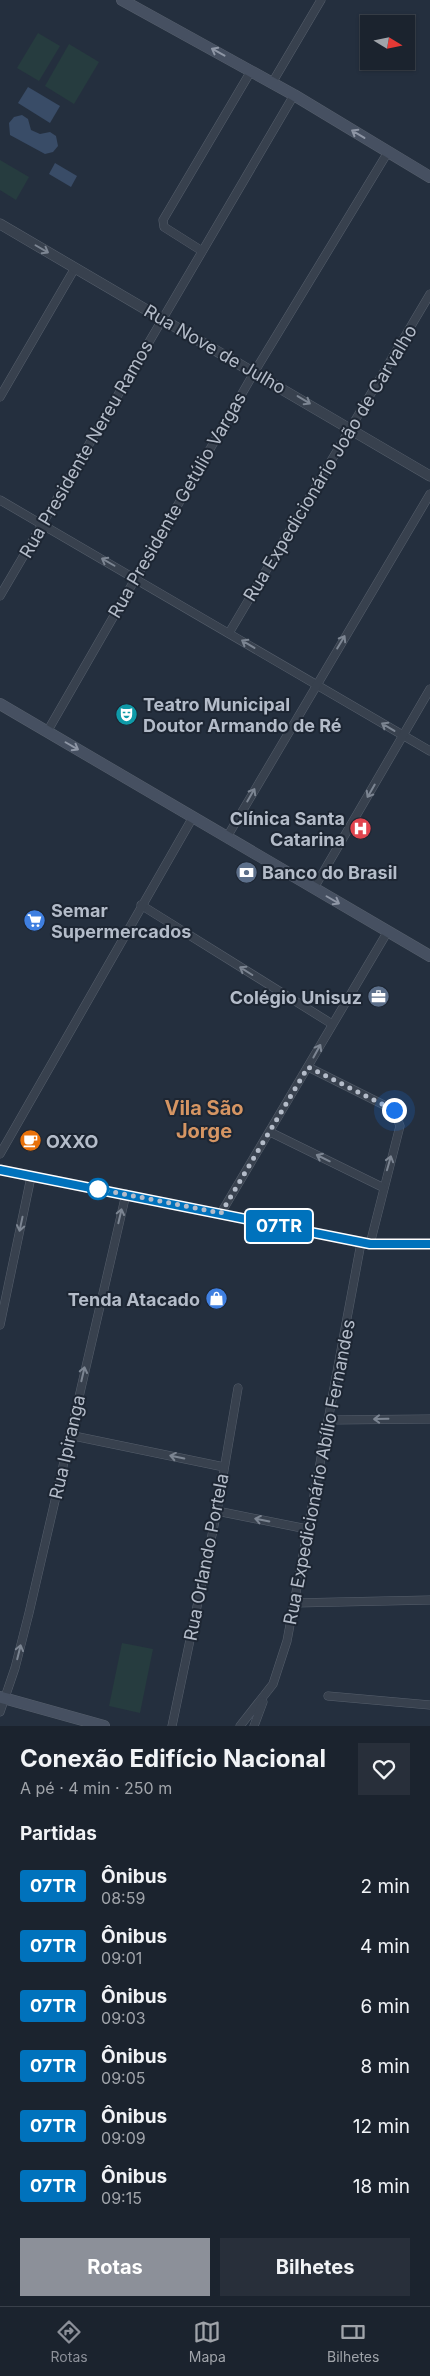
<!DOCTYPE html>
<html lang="pt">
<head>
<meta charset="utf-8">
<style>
	:root { --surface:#1b232e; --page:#282f3a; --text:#f1f3f6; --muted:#a0a4aa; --line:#39404a; --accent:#8c9099 }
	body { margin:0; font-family:Inter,sans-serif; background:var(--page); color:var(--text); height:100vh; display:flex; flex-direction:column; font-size:19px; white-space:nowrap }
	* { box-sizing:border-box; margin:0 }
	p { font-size:16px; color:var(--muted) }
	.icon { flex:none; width:28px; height:28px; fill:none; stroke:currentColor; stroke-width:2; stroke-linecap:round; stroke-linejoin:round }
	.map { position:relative; height:1726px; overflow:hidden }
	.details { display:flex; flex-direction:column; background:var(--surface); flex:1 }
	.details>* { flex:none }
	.badge { padding:0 10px; border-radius:4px; font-size:18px; line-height:32px }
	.needle { width:32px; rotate:100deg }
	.tools { position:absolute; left:360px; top:15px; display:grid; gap:10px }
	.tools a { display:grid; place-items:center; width:55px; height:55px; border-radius:0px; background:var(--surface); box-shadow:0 1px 4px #0004,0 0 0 1px var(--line); font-size:25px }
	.you { position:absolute; width:25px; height:25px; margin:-12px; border:4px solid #fff; border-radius:50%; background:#1a73e8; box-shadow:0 0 0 8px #1a73e833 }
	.map>.badge { position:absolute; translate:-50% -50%; box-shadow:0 0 0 2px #fff }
	h2 { padding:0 20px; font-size:19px; line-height:45px }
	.round { display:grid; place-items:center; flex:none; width:52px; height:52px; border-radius:0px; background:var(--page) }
	.head { display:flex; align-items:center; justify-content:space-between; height:85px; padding:0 20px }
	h1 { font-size:24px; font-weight:700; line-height:38px }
	.action { display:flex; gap:10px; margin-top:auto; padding:10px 20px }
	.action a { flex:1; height:58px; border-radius:0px; background:var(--accent); color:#fff; font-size:20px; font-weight:700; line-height:58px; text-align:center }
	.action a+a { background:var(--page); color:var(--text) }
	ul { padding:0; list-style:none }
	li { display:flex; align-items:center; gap:15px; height:60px; padding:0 20px }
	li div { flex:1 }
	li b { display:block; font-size:19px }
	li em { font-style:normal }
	li .badge { min-width:55px; font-weight:700; text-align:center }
	.dock { display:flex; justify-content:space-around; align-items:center; height:70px; border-top:1px solid var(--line); background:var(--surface); font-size:14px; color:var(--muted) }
	.dock a { display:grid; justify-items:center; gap:2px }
	.dock .selected { color:var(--accent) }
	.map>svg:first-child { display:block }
	.green { fill:#263c3f }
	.water { fill:#394c67 }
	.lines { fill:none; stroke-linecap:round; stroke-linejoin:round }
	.minor-casing { stroke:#565f6c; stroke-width:9 }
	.tertiary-casing { stroke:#565f6c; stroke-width:11 }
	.secondary-casing { stroke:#565f6c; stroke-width:12 }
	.minor { stroke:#38414e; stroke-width:8 }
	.tertiary { stroke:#38414e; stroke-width:10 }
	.secondary { stroke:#465061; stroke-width:11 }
	.oneway { stroke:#8e96a5 }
	.oneway2 { stroke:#7c8592 }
	.line-casing { stroke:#fff; stroke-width:11 }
	.line { stroke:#0072bc; stroke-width:8 }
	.walk { stroke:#b4bcc9; stroke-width:5; stroke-dasharray:0 9 }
	.stop-dot { fill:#fff; stroke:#0072bc; stroke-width:2.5 }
	.labels { text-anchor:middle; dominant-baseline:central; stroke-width:4; stroke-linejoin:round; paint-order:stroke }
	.street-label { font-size:18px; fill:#b4bcc9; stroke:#1d2633 }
	.poi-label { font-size:18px; font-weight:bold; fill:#b4bcc9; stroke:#1d2633; text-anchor:start }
	.quarter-label { font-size:20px; font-weight:bold; fill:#d59563; stroke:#1d2633 }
</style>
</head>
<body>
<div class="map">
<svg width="430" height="1726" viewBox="0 0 430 1726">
	<rect width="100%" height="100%" fill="#242f3e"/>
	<g class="green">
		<path d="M38,33l22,13 -21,35 -22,-13z"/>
		<path d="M69,44l30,18 -25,42 -29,-18z"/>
		<path d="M0,160l29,17 -13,23 -16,-10z"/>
		<path d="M122,1643l31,6 -13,64 -31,-7z"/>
	</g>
	<g class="water">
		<path d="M28,87l32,19 -10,17 -32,-20z"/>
		<path d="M22,115l6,4 3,11 9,4 10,-2 6,4 2,10 -5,6 -8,2 -35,-19 -1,-12 5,-6z"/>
		<path d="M55,163l22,13 -6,11 -22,-13z"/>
	</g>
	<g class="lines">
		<defs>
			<g id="minor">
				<path d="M272,83l49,-83"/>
				<path d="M202,251l-38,-24 -1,-7 88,-149"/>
				<path d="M0,397l75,-129"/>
				<path d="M0,500l430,251"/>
				<path d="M0,596l294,-501"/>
				<path d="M229,633l201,-339"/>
				<path d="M47,732l208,-361 133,-219"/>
				<path d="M227,837l203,-343"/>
				<path d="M314,888l116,-199"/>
				<path d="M141,905l191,119"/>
				<path d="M308,1067l86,43 6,16 -30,118"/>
				<path d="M270,1132l112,55"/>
				<path d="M0,1154l193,-337"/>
				<path d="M0,1170l370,74h60"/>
				<path d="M221,1213l167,-282"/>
				<path d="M0,1325l31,-148"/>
				<path d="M329,1420l101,-1"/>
				<path d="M69,1435l155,32"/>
				<path d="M217,1511l90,18"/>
				<path d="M294,1603l136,-3"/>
				<path d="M328,1696l102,9"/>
				<path d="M0,1712l15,-44 14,-55 97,-419"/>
				<path d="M172,1726l45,-215 21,-123"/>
				<path d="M240,1726l33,-42 14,-43 74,-398"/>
				<path d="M254,1726l9,-24"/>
			</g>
			<path id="tertiary" d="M0,224l430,252"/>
			<g id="secondary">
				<path d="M122,0l172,95 136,82"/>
				<path d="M0,704l430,252"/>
				<path d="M0,1697l104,29"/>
			</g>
		</defs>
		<use href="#minor" class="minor-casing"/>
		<use href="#tertiary" class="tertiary-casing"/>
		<use href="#secondary" class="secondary-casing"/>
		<use href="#minor" class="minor"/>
		<use href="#tertiary" class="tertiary"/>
		<use href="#secondary" class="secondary"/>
	</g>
	<defs><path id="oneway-shaft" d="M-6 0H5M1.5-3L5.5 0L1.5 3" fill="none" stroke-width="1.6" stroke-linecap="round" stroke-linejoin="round" transform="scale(1.25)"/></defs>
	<g class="oneway">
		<use href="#oneway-shaft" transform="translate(218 52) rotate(-151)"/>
		<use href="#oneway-shaft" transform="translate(358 134) rotate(-149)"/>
		<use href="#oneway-shaft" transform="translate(72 746) rotate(30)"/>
		<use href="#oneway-shaft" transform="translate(333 900) rotate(30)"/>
	</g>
	<g class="oneway2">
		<use href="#oneway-shaft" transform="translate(42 249) rotate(30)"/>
		<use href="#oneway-shaft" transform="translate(304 400) rotate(31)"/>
		<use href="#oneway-shaft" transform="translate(108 562) rotate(-150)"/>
		<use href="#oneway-shaft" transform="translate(341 642) rotate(-59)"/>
		<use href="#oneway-shaft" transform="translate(248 644) rotate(-149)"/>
		<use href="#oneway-shaft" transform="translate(388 727) rotate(-149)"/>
		<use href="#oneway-shaft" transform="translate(371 791) rotate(120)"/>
		<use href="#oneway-shaft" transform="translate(251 795) rotate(-60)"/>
		<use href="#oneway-shaft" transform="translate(246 971) rotate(-148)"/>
		<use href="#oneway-shaft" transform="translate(317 1051) rotate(-61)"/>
		<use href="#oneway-shaft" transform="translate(323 1158) rotate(-154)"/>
		<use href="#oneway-shaft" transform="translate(389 1163) rotate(-74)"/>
		<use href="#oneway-shaft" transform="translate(120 1216) rotate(-77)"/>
		<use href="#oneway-shaft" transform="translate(21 1224) rotate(102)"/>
		<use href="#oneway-shaft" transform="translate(83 1374) rotate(-77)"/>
		<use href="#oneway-shaft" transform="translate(381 1419) rotate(179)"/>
		<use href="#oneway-shaft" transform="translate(177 1457) rotate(-168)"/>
		<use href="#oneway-shaft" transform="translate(262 1520) rotate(-169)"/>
		<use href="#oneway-shaft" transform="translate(19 1652) rotate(-76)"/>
	</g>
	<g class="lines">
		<defs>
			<path id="line" d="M0,1170l370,74h60"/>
		</defs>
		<use href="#line" class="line-casing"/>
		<use href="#line" class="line"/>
		<path class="walk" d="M98,1189l123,24 87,-146 86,43"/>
	</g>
	<defs>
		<symbol id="theatre-disc" viewBox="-11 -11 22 22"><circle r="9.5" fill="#0f9aa8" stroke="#1d2633"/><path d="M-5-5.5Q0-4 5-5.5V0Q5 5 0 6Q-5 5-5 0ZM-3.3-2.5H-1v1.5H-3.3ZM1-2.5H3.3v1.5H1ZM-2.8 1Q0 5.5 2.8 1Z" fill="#fff"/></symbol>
		<symbol id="hospital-disc" viewBox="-11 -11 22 22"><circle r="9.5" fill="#e0444e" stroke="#1d2633"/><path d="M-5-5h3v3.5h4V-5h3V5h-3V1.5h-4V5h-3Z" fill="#fff"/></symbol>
		<symbol id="bank-disc" viewBox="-11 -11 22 22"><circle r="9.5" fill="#5c6f8a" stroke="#1d2633"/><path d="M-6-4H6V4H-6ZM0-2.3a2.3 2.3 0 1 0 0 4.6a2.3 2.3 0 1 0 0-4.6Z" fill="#fff"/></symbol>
		<symbol id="supermarket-disc" viewBox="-11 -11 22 22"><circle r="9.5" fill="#3f7fe0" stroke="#1d2633"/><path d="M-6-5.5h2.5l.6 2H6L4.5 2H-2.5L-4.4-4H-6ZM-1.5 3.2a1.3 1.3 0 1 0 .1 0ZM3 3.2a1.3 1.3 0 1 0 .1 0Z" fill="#fff"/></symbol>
		<symbol id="office-disc" viewBox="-11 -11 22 22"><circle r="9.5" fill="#5c6f8a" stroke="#1d2633"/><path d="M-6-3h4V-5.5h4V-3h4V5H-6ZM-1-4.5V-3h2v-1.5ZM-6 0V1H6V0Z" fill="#fff"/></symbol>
		<symbol id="cafe-disc" viewBox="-11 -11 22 22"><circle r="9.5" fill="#e8710a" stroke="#1d2633"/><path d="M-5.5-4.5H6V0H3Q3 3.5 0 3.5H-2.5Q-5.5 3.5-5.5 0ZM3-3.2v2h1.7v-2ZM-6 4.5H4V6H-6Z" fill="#fff"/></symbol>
		<symbol id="shop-disc" viewBox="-11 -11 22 22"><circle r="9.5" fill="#3f7fe0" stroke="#1d2633"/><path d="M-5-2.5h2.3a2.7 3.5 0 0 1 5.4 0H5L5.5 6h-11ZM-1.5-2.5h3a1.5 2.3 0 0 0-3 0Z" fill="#fff"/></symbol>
	</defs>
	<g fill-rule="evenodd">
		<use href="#theatre-disc" x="114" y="702" width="25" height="25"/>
		<use href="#hospital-disc" x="348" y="816" width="25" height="25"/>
		<use href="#bank-disc" x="234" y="860" width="25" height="25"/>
		<use href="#supermarket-disc" x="22" y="908" width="25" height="25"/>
		<use href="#office-disc" x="366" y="984" width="25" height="25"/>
		<use href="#cafe-disc" x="18" y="1128" width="25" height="25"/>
		<use href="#shop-disc" x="204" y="1286" width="25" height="25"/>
	</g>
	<circle class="stop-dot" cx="98" cy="1189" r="10"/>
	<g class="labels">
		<g class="street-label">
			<text transform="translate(215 349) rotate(30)">Rua Nove de Julho</text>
			<text transform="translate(86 449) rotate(-60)">Rua Presidente Nereu Ramos</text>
			<text transform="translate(330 463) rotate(-59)">Rua Expedicionário João de Carvalho</text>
			<text transform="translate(177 505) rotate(-60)">Rua Presidente Getúlio Vargas</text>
			<text transform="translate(67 1447) rotate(-77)">Rua Ipiranga</text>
			<text transform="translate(319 1472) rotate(-79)">Rua Expedicionário Abílio Fernandes</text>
			<text transform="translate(206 1557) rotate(-79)">Rua Orlando Portela</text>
		</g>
		<g class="poi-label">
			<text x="143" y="704">Teatro Municipal<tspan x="143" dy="21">Doutor Armando de Ré</tspan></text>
			<text x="345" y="818" text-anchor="end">Clínica Santa<tspan x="345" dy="21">Catarina</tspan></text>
			<text x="262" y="872">Banco do Brasil</text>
			<text x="51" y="910">Semar<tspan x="51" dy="21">Supermercados</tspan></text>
			<text x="362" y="997" text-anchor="end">Colégio Unisuz</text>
			<text x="46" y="1141">OXXO</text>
			<text x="200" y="1299" text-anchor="end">Tenda Atacado</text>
		</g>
		<g class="quarter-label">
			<text x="204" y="1108">Vila São<tspan x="204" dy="23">Jorge</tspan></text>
		</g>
	</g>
</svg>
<div class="tools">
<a><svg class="needle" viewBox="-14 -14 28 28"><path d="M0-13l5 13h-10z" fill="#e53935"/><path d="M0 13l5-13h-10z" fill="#a0a4aa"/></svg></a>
</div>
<div class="you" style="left:394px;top:1110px"></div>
<b class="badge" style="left:279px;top:1226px;background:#0072bc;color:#fff">07TR</b>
</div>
<section class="details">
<div class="head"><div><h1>Conexão Edifício Nacional</h1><p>A pé · 4 min · 250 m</p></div><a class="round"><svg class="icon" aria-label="heart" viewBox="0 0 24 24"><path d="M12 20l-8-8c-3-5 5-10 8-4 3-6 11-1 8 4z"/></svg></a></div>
<h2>Partidas</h2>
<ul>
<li><span class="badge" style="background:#0072bc;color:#fff">07TR</span><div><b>Ônibus</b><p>08:59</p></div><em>2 min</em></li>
<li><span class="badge" style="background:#0072bc;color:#fff">07TR</span><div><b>Ônibus</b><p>09:01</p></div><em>4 min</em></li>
<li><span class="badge" style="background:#0072bc;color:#fff">07TR</span><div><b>Ônibus</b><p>09:03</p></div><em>6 min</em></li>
<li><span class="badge" style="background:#0072bc;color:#fff">07TR</span><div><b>Ônibus</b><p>09:05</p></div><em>8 min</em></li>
<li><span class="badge" style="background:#0072bc;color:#fff">07TR</span><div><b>Ônibus</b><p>09:09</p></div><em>12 min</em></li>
<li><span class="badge" style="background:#0072bc;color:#fff">07TR</span><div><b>Ônibus</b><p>09:15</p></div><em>18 min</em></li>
</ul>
<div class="action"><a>Rotas</a><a>Bilhetes</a></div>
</section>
<nav class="dock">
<a class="selected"><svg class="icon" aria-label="directions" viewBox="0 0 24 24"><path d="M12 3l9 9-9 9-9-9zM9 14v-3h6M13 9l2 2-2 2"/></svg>Rotas</a>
<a><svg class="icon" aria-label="map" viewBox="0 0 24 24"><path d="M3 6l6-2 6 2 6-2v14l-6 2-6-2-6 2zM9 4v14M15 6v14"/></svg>Mapa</a>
<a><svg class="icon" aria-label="tickets" viewBox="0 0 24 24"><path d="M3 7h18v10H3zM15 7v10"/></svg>Bilhetes</a>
</nav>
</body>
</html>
